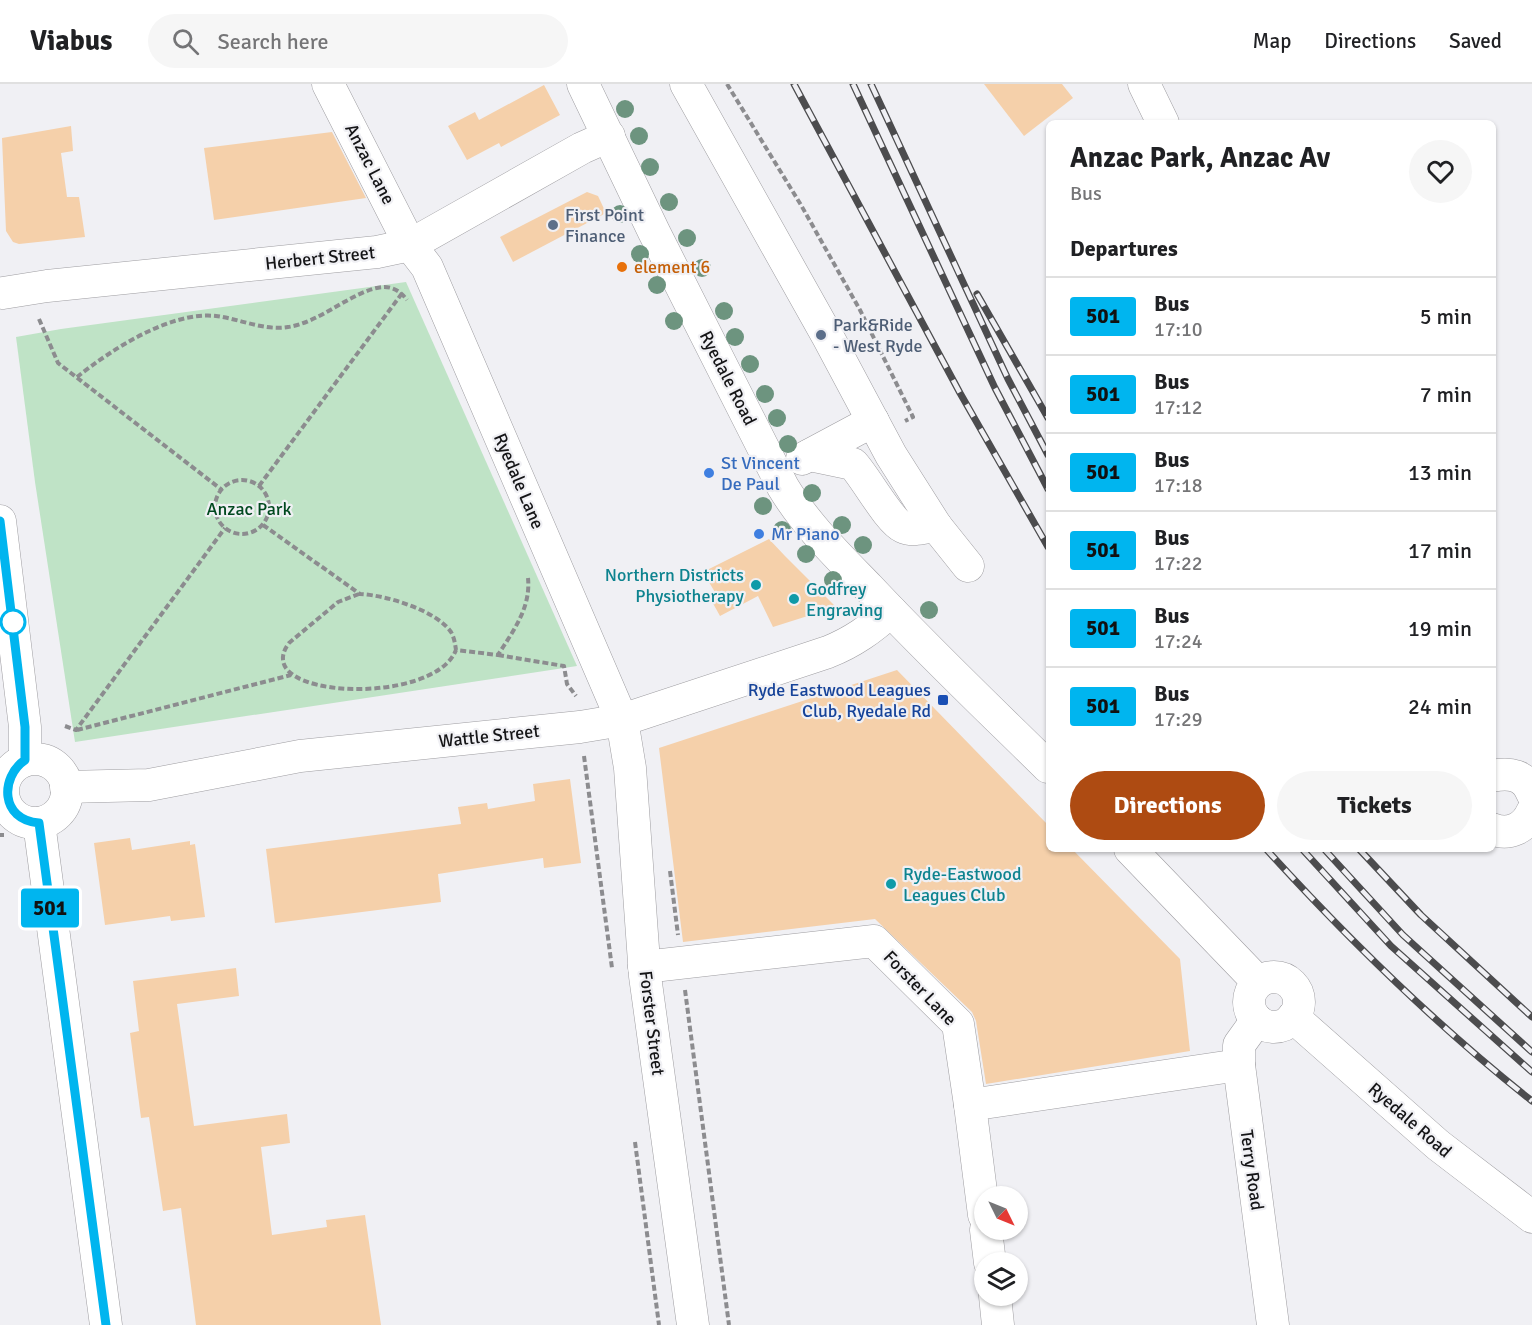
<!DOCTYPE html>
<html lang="en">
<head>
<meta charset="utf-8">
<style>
	:root { --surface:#fff; --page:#f6f6f6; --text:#202124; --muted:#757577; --line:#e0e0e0; --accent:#ae4b12 }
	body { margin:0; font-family:Signika,sans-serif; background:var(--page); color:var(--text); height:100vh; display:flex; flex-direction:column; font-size:22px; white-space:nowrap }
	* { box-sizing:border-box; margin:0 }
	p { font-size:20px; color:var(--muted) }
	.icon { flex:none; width:33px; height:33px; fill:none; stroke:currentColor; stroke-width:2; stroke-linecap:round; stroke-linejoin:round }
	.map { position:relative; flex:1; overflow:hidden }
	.side { position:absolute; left:1046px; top:36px; width:450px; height:732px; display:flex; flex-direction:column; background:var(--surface); border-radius:9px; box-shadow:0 2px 4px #0004 }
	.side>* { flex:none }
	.badge { padding:0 12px; border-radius:4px; font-size:21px; line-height:39px }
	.needle { width:39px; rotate:133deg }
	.fabs { position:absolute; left:974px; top:1102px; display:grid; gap:12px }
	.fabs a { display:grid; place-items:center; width:54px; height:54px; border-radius:50%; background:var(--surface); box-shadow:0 2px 4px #0004; font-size:30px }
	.map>.badge { position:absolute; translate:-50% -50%; box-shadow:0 0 0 3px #fff }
	h2 { padding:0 24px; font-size:22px; line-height:54px }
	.round { display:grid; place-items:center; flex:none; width:63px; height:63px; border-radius:32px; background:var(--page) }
	.headline { display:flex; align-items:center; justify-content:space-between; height:102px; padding:0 24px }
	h1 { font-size:28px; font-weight:700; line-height:45px }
	.action { display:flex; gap:12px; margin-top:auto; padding:12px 24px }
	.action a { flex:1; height:69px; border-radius:36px; background:var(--accent); color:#fff; font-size:24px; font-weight:700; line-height:69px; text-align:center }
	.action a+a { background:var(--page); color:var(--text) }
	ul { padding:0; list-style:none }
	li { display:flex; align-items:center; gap:18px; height:78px; padding:0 24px; border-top:2px solid var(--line) }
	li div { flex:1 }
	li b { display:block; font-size:22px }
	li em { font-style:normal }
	li .badge { min-width:66px; font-weight:700; text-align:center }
	header { display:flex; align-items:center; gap:36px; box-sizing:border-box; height:84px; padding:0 30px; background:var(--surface); border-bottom:2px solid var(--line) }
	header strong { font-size:28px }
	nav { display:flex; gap:33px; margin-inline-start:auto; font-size:21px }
	.search { width:420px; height:54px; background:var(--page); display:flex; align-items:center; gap:15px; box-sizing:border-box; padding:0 21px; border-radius:33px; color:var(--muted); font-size:22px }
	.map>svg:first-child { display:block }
	.green { fill:#bfe3c6 }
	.building { fill:#f5d0aa }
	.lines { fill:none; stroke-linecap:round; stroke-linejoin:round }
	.minor-casing { stroke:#9e9da1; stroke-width:33 }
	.path { stroke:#8c8c8f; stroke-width:4; stroke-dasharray:6 3; stroke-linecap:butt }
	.minor { stroke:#fff; stroke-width:32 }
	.rail-casing { stroke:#4c4c4e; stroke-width:7 }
	.rail { stroke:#f0f0f4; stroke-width:4.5; stroke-dasharray:14; stroke-linecap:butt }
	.tree { fill:#6d947f }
	.line-casing { stroke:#fff; stroke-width:14 }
	.line { stroke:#00b5ef; stroke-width:9 }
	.service-dot { fill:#5c6f8a; stroke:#f0f0f4; stroke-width:2 }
	.food-dot { fill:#e8710a; stroke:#f0f0f4; stroke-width:2 }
	.shop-dot { fill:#3f7fe0; stroke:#f0f0f4; stroke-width:2 }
	.culture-dot { fill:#0f9aa8; stroke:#f0f0f4; stroke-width:2 }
	.stop-dot { fill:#fff; stroke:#00b5ef; stroke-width:3 }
	.transit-dot { fill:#1a4fb4; stroke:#f0f0f4; stroke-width:2 }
	.labels { text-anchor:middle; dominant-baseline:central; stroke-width:4.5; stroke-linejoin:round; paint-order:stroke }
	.street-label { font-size:18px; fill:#151517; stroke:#f0f0f4 }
	.service-label { font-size:18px; fill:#4e5e75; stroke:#f0f0f4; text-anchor:start }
	.food-label { font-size:18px; fill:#c56008; stroke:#f0f0f4; text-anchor:start }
	.shop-label { font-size:18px; fill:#366cbe; stroke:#f0f0f4; text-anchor:start }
	.park-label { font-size:18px; fill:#01491f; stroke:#f0f0f4 }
	.culture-label { font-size:18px; fill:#0d838f; stroke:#f0f0f4; text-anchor:start }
	.transit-label { font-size:18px; fill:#164399; stroke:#f0f0f4; text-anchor:end }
</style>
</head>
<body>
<header>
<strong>Viabus</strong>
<div class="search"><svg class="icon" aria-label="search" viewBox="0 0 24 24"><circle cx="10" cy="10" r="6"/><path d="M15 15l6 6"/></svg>Search here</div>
<nav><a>Map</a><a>Directions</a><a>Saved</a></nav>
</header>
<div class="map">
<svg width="1532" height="1241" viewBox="0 0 1532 1241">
	<rect width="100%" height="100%" fill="#f0f0f4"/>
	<path class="green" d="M406,198l171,384 -502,76 -40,-260 -19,-145 45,-8z"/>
	<g class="building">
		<path d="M984,0h78l11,14 -49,38z"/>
		<path d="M544,1l16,30 -59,32 -2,-4 -32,17 -19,-34 27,-14 4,8z"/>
		<path d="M71,42l2,25 -12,2 6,44h12l6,40 -66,7 -6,-2 -7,-11 -4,-93z"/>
		<path d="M332,48l34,66 -152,22 -10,-72z"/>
		<path d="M587,108l11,4 8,17 -93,49 -13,-25z"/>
		<path d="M769,455l16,17 51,51 -63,20 -15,-31 -38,20 -10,-18 6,-4 -13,-22z"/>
		<path d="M897,586l151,155v24h24l108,110 10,92 -204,33 -10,-63 -4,-9 -97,-93 -192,23 -24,-194z"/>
		<path d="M570,695l11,84 -37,5 -1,-10 -105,16 3,28 -166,21 -9,-74 195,-25 -3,-17 29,-4 1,6 47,-8 -2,-17z"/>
		<path d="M130,754l2,12 58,-9v4l5,-1 10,73 -34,4 -1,-5 -65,9 -11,-82z"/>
		<path d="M236,884l3,28 -62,8 17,122 93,-12 3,29 -29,4 11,88 55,-8 -1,-7 39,-5 16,110h-185l-15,-117 -18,3 -14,-94 -8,1 -11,-85 9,-2 -6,-50z"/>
	</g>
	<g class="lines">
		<defs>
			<g id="minor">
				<path d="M328,0l82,161 17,22 195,453 8,48 15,208 48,349"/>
				<path d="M583,0l71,148 129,255c23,38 55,69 86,101 58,62 119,120 179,179"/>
				<path d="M686,0l142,253 63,118 45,71 32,40"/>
				<path d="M1144,0l19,39"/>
				<path d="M3,209l44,-7 330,-34 33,-7 172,-97 27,-12"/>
				<path d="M810,371l43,9c13,14 36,57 50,63 10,5 23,0 33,-1"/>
				<path d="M802,375l71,-38"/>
				<path d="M0,437l25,206v33"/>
				<circle cx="35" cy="707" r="32"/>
				<path d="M1492,692c18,-4 33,-1 40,17"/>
				<path d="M66,703l83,-2 151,-29 280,-29 42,-7 206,-68c25,-10 43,-23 63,-41"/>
				<path d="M39,739l67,502"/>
				<path d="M1492,745c17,7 33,-1 40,-17"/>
				<path d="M1130,765l128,133"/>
				<path d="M644,883l230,-26 84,83 12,81 269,-40"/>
				<circle cx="1274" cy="918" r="25"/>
				<path d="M1293,933l145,128 94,72"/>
				<path d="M1257,936l-18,25v20l34,260"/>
				<path d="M970,1021l14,110"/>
				<path d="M986,1146l4,33"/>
				<path d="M995,1212l3,29"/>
			</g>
		</defs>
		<use href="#minor" class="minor-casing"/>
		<g class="path">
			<path d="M727,0l74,121 59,105 53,107 -8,4"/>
			<path d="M39,235l19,44 164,127"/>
			<path d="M77,293c34,-27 93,-66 139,-61 24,3 48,15 72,11 32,-4 68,-39 96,-40 10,0 17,5 23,13"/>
			<circle cx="242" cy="423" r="27"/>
			<path d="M259,402l144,-194"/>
			<path d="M263,441l97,69c25,1 76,16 91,38 3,5 4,11 5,18l42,5c15,-24 33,-47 30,-77"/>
			<path d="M359,510l-21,8 -49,41c-42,56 145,64 167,7"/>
			<path d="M498,571l66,11 3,18 9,12"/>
			<path d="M65,642l11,4 149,-202"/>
			<path d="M77,646l214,-55"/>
			<path d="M584,672l28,212"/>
			<path d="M0,751h4"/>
			<path d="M670,787l8,64"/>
			<path d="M685,906l44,335"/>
			<path d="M635,1058l24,183"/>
		</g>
		<use href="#minor" class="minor"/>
		<defs>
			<g id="rail">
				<path d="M794,0l166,309 88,154"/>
				<path d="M853,0l142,304 53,101"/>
				<path d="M871,0l137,295 40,76"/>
				<path d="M977,210l71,124"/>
				<path d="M1266,765c82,90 170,176 266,252"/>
				<path d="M1302,765l89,97 141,126"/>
				<path d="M1324,765l79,86 129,117"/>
				<path d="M1359,765l62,66 111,102"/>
			</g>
		</defs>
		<use href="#rail" class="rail-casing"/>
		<use href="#rail" class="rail"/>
	</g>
	<g class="tree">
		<circle cx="625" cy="25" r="9"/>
		<circle cx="639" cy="52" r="9"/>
		<circle cx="650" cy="83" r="9"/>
		<circle cx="669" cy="118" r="9"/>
		<circle cx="620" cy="130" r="9"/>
		<circle cx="687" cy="154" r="9"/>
		<circle cx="640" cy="170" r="9"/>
		<circle cx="702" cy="184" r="9"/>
		<circle cx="657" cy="201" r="9"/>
		<circle cx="724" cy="227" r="9"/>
		<circle cx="674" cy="237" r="9"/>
		<circle cx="735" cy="253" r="9"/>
		<circle cx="750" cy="280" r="9"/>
		<circle cx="765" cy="310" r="9"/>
		<circle cx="777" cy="334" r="9"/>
		<circle cx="788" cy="360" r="9"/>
		<circle cx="812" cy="409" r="9"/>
		<circle cx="763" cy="422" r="9"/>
		<circle cx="842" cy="441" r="9"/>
		<circle cx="782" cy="446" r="9"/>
		<circle cx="863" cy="461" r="9"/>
		<circle cx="806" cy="470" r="9"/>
		<circle cx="833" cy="496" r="9"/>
		<circle cx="929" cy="526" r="9"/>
	</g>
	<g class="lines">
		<defs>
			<path id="line" d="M0,437l25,206v33c-25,17 -25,60 14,63l67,502"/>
		</defs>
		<use href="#line" class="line-casing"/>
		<use href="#line" class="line"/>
	</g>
	<g class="service-dot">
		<circle cx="553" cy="141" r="6"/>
		<circle cx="821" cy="251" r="6"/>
	</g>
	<circle class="food-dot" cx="622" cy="183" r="6"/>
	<g class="shop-dot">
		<circle cx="709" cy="389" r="6"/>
		<circle cx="759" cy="450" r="6"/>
	</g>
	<g class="culture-dot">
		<circle cx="756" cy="501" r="6"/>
		<circle cx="794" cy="515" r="6"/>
		<circle cx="891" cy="800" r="6"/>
	</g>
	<circle class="stop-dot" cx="13" cy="538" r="12"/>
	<rect class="transit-dot" x="937" y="610" width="12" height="12" rx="3"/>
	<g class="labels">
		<g class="street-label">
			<text transform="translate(370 80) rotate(63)">Anzac Lane</text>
			<text transform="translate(320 174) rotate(-6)">Herbert Street</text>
			<text transform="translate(728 294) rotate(63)">Ryedale Road</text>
			<text transform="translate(519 397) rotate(67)">Ryedale Lane</text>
			<text transform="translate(489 652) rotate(-6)">Wattle Street</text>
			<text transform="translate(920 904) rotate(46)">Forster Lane</text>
			<text transform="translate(652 939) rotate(83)">Forster Street</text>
			<text transform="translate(1410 1036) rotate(41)">Ryedale Road</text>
			<text transform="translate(1252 1086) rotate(82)">Terry Road</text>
		</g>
		<g class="service-label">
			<text x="565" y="131">First Point<tspan x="565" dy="21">Finance</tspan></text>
			<text x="833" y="241">Park&amp;Ride<tspan x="833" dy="21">- West Ryde</tspan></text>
		</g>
		<g class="food-label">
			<text x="634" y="183">element 6</text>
		</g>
		<g class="shop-label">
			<text x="721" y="379">St Vincent<tspan x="721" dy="21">De Paul</tspan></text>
			<text x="771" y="450">Mr Piano</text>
		</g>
		<g class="park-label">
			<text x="249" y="425">Anzac Park</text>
		</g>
		<g class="culture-label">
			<text x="744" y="491" text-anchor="end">Northern Districts<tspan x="744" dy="21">Physiotherapy</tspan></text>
			<text x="806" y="505">Godfrey<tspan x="806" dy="21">Engraving</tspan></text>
			<text x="903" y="790">Ryde-Eastwood<tspan x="903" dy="21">Leagues Club</tspan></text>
		</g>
		<g class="transit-label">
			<text x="931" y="606">Ryde Eastwood Leagues<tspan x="931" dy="21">Club, Ryedale Rd</tspan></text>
		</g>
	</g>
</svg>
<div class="fabs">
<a><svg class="needle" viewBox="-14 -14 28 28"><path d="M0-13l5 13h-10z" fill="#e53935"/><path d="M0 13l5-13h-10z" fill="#757577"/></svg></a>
<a><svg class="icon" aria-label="layers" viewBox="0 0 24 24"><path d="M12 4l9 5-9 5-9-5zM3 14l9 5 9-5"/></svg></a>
</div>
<b class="badge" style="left:50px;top:824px;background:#00b5ef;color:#111">501</b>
<section class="side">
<div class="headline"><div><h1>Anzac Park, Anzac Av</h1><p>Bus</p></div><a class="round"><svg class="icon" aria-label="heart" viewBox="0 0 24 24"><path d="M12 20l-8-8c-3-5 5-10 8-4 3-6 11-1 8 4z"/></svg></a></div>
<h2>Departures</h2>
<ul>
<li><span class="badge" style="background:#00b5ef;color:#111">501</span><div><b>Bus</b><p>17:10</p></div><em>5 min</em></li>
<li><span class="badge" style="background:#00b5ef;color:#111">501</span><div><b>Bus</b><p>17:12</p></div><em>7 min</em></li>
<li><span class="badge" style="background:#00b5ef;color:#111">501</span><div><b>Bus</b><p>17:18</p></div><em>13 min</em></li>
<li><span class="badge" style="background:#00b5ef;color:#111">501</span><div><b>Bus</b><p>17:22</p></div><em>17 min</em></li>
<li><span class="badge" style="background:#00b5ef;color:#111">501</span><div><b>Bus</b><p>17:24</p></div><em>19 min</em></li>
<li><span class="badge" style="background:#00b5ef;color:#111">501</span><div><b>Bus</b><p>17:29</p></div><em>24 min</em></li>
</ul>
<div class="action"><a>Directions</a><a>Tickets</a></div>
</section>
</div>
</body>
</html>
